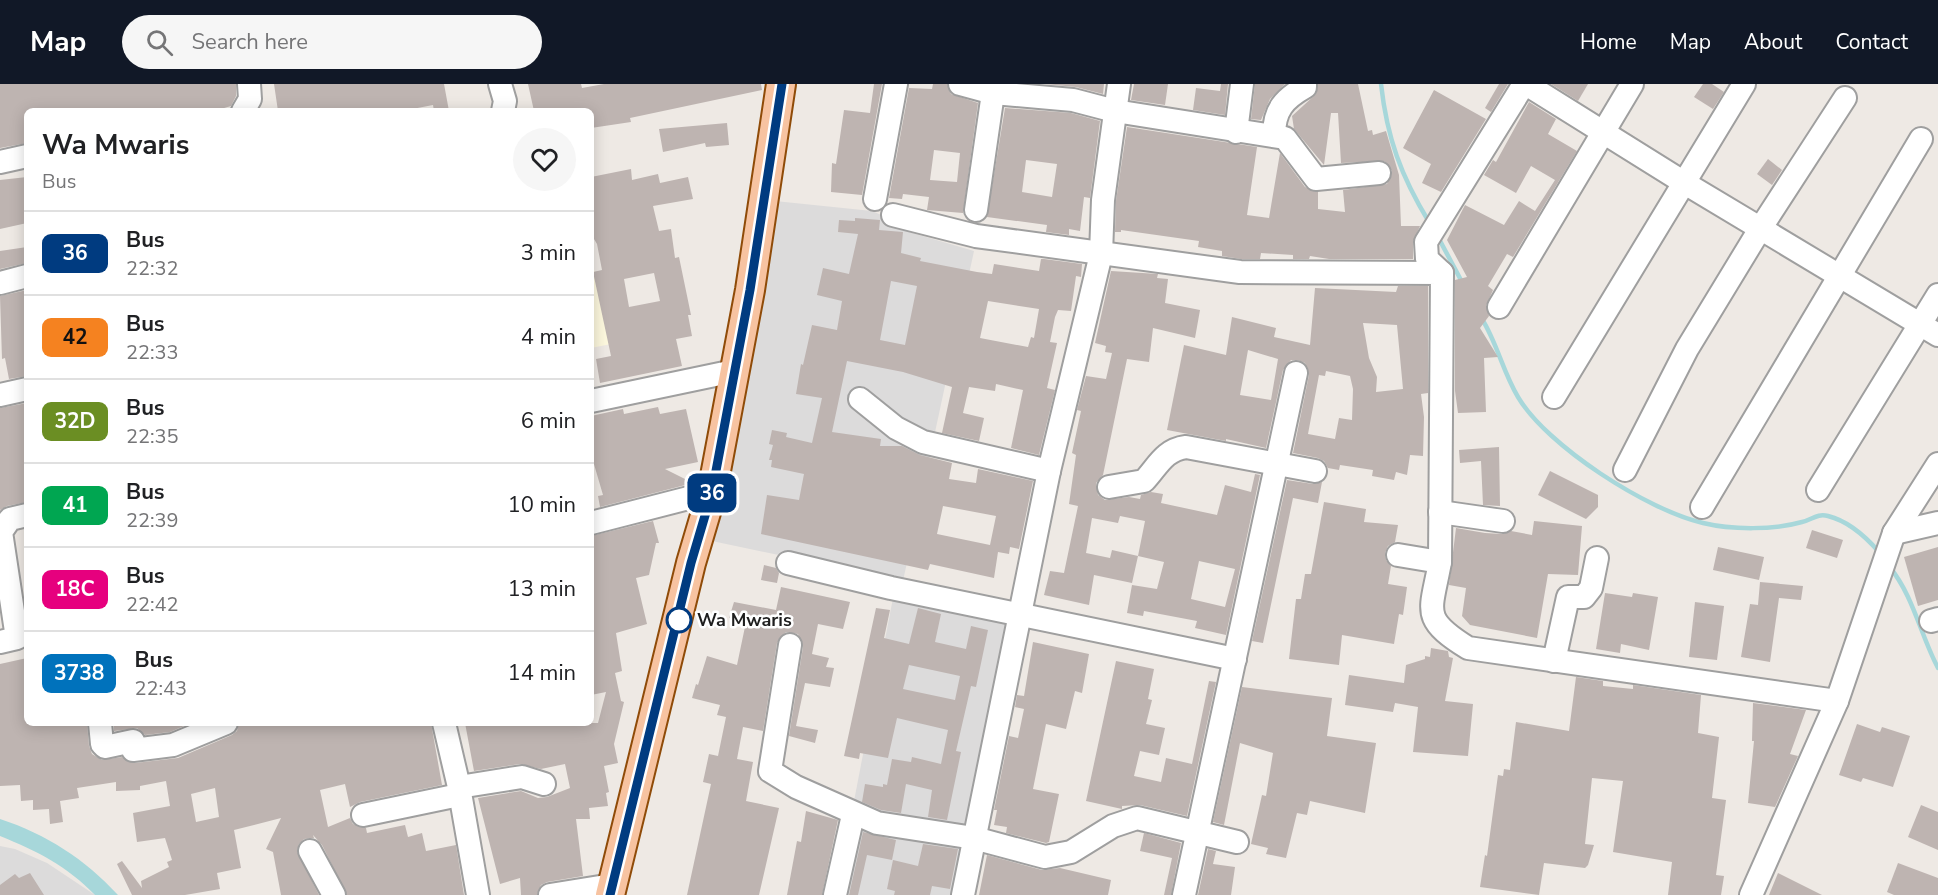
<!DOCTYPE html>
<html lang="en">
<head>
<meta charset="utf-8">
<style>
	:root { --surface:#fff; --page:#f6f6f6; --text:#202124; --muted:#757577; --line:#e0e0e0; --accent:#111827 }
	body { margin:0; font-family:"Nunito Sans",sans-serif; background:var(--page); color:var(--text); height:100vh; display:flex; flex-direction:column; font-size:22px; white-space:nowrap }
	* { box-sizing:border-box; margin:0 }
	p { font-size:20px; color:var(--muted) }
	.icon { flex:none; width:33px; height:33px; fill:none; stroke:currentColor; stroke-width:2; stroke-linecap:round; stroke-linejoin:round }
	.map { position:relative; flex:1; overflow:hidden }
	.panel { position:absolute; left:24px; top:24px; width:570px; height:618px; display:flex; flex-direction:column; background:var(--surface); border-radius:9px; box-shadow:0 3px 15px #0003 }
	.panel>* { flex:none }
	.badge { padding:0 12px; border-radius:9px; font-size:21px; line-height:39px }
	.map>.badge { position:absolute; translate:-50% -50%; box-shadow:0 0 0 3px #fff }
	.round { display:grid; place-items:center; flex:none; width:63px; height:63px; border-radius:32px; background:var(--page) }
	.overview { display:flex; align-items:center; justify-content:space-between; height:102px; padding:0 18px }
	h1 { font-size:28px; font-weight:700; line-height:45px }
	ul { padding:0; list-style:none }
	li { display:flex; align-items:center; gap:18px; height:84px; padding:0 18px; border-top:2px solid var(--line) }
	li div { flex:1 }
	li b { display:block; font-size:22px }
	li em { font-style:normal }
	li .badge { min-width:66px; font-weight:700; text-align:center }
	header { display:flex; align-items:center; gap:36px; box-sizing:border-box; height:84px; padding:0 30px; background:var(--accent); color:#fff }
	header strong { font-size:28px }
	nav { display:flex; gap:33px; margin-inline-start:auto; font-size:21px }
	.search { width:420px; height:54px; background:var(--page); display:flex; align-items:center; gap:15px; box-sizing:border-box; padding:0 21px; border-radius:33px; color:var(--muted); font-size:22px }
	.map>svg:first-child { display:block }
	.residential { fill:#dcdbdb }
	.education { fill:#fdf8de }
	.water { fill:#a7d7da }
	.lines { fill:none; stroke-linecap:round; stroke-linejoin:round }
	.stream { stroke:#a7d7da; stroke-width:4.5 }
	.building { fill:#beb4b1; fill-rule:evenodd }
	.minor-casing { stroke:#9f9f9f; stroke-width:26 }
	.major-casing { stroke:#8f4b08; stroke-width:32 }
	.minor { stroke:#fff; stroke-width:22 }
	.major { stroke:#f7c3a1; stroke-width:28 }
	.line-casing { stroke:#fff; stroke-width:14 }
	.line { stroke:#003b80; stroke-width:9 }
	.stop-dot { fill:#fff; stroke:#003b80; stroke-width:3 }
	.labels { text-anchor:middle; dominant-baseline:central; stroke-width:5; stroke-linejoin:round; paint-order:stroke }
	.stop-label { font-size:18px; font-weight:bold; fill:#1e1e1e; stroke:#fff; text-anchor:start }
</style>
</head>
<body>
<header>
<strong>Map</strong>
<div class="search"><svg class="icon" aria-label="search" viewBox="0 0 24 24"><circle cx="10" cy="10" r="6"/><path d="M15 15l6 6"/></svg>Search here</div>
<nav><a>Home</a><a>Map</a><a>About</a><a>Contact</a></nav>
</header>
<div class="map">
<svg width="1938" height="811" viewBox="0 0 1938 811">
	<rect width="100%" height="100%" fill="#eee9e4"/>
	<g class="residential">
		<path d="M775,117l97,10 14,6 -1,8 89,26 -71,330 -191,-40z"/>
		<path d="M893,514l124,24 -54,273h-127z"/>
		<path d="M0,762l15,3 32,14 48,32h-95z"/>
	</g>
	<path class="education" d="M591,172l20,88 -20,4z"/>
	<path class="water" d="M0,735c46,15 85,40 118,76h-23c-28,-29 -58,-44 -95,-59z"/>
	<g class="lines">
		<g class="stream">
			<path d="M1381,0c6,54 20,92 48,138"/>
			<path d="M1438,153l24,45"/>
			<path d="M1482,235c15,24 21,53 36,78 29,49 129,113 185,126 29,7 71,7 99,-1 10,-2 15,-9 26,-6 20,5 38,21 51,36"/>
			<path d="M1889,482c25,31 31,68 49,102"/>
		</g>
	</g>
	<g class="building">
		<path d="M0,0h236v12l-5,10 -17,5h-187v32l-27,5z"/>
		<path d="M274,0h170l5,27h-15l-1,-6 -31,6h-105v-2l-19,2z"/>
		<path d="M528,0h53l1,4 22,-4h157l1,6 -132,28 1,4 -40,6v-17h-57z"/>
		<path d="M874,0h8l-20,111 -31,-3 1,-29 4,1 8,-54 26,3z"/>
		<path d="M933,0h14l4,10 27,9 -15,110 -36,-3 2,-13 -26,-3 -1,5 -13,-1 20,-110 23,1zM934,66l26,3 -3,29 -27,-2z"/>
		<path d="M1045,0h59l-1,10 -27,-7z"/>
		<path d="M1134,0h34l-3,21 -34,-5z"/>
		<path d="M1221,0h7l-3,31 -32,-5 3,-22 24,3z"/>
		<path d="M1255,0h30l-15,15 -9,21 -10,-1z"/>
		<path d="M1318,0h40l10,47 4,-1 1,5 13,-4 13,44 2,51h19l-7,16v17h-84l-19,-3 -1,3h-16v-4l-32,-2 -1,6h-19l-19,-3v-5l-24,-4 1,-6 -78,-11v2h-6l1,-31 11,-74 130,20 -10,68 22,3 11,-65 25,34 13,5v17l27,3 -2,-22 44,-6 5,-13 -8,-10 -43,2 -3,-50h-7l-7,52 -30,-36 -2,-13 24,-22z"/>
		<path d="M1499,0h9l-17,28 -6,-4z"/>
		<path d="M1551,0h37l-10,17z"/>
		<path d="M1703,0h9l12,8 -11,17 -19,-12z"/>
		<path d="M1434,6l52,29 -45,73 -19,-9 9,-19 -28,-16z"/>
		<path d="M1529,18l27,17 -8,15 29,17 -64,106 -6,-3 -19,32 5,4 -7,16 3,10 -9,12 18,29 -14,1 2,54 -28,1 -3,-22v-111l12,-3 -20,-37 18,-35 39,20 15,-24 16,10 20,-31 -24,-14 -15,27 -32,-18 9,-15 3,2z"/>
		<path d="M1005,24l66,5 29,8 -10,77 -6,-1 -4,34 -11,-2v6l-23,-3 1,-7 -60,-8zM1026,76l31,4 -5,33 -30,-5z"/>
		<path d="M727,39l2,22 -23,2 -1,-4 -42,9 -4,-23z"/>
		<path d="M1768,75l14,11 -10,15 -15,-11z"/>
		<path d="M631,85l1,11 26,-6 2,9 28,-6 5,22 -40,7 6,25 12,-2 4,29 4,-1 12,58h-3l4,21 -16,3 6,27 -82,17 -4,-24 15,-3 -18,-84 9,-2 -5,-26 -6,-10v-57zM654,189l6,28 -31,6 -5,-28z"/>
		<path d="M27,93v46l-27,6v-49z"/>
		<path d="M855,134l25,2 -1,10 24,2 -2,21 20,5 -1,3 57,11 15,2 2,-10 45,7 2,-12h3l38,5 -1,13 -5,-1 -5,35 -13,-1 -3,7 -5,25 7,1 -10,45 8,2 -16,65 -28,-7 12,-58 -27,-6 -1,7 -26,-4 -6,26 21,5 -5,23 -37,-8 10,-46 -49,-15 -56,-11 -15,71 49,7 -1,7h22l18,9 32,8 -3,16 27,4 2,-14 55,12 -14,68 -9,-2 -1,7 -11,-2 -4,26 -64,-14 -2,6 -167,-36 6,-39 32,5 5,-26 -33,-7 1,-7h-3l4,-15 -4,-1 3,-14 15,3 -1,4 26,6 10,-45 -26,-4 5,-30 2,1 9,-40 25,5 5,-29 -25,-6 6,-27 26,6 9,-40 -20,-2 1,-12 16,1zM891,197l26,5 -12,59 -25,-5zM988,217l51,8 -5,29 -3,-1 -3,10 -48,-9zM943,422l53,10 -6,29 -53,-11z"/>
		<path d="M27,163v16l-27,6v-18z"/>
		<path d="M1111,187l47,3 -1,4 11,1 -3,24 35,7 -5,28 -42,-10 -4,34 -22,-3 -24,116 -7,8 2,12 7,5 24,-3 11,2 1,-4 10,-3 12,2 -2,9 56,12 8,-30 26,7 4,-18 5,1 -34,160 -31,-7 2,-7 -53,-10 -1,5 -16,-3 5,-28 25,4 7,-27 -26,-6 7,-35 -25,-5 -2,7 -26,-5 -6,35 24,5 2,-8 26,6 -6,27 -38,-8 -5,30 -45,-10 6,-24 14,2 14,-67 -9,-2 7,-49 -4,-2 9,-42 -4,-1 9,-34 20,3 6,-26 -7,-1 1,-6 -11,-3zM1199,477l36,8 -10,38 -34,-8z"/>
		<path d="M1398,202h30v107l-7,1 3,23 -1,39 -13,-1 -3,20 -11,-3 -2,8 -22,-4 1,-6 -33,-5 -1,5 -11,-2 -4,-7 -6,-3 -25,-5 16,-78 -4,-12 -7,-3h-7l-8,10 -17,78 -40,-9v2l-59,-11 17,-85 42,10 6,-38 44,11 -2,9 36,8 5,-57 81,4zM1363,239l34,2 6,64 -27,3 1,-15 -8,-19zM1248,266l30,9 -7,41 -31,-5zM1326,287l24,5 3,13 -1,31 -13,-2 -4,21 -27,-5 11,-59 6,1z"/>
		<path d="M27,206v86l-18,3 -4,-21 -3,1 -2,-63z"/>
		<path d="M27,319v99l-20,4 -7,4v-102z"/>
		<path d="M658,323l2,7 26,-5 12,53 -33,7 28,14 -93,24 -2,-11 5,-1 -12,-41v-38l32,-7 1,5z"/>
		<path d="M1499,363l1,59 -17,-1 -2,-44 -21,2 -1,-13z"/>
		<path d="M1550,387l48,24v12l-12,12 -48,-24z"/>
		<path d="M1287,396l26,4 9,-2 -4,21 -25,-5 -30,145 -11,-2z"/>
		<path d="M1324,418l42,7 -2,13 34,3 -3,17 -7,4 -3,7 1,7 5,6 -3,18 19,3 -4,28 -4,-1 -5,30 -52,-9 -3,30 -50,-6 7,-60h5l4,-25h6z"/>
		<path d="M653,437l6,22h-3l-7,32 -13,3 11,46 -31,9 6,38 -7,2 6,28 3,1 -10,42 4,19 -14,3 5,26 -3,1 2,13 -19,2 1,11h-14l7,57 -36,6 -6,3 -4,10h-16l-1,-17 -20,6 -22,-86 43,-7 17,7 9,-1 23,-9 -5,-24 -24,5 -21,-5 -46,7 -9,-48h133l8,-31 -15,3v-144h3l-3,-15z"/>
		<path d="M1534,437l48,5 -4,49 -30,-1 -11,64 -67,-13 -8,-9 4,-28 -17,-3 7,-57 29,5 17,1 9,-3 21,4z"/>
		<path d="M1812,446l31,10 -6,18 -31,-10z"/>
		<path d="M1718,463l46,10 -5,23 -46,-10z"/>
		<path d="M1938,463v53l-20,6 -14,-49z"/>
		<path d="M764,481l12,3 3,5 -2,10 -16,-3z"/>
		<path d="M1760,498l43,4 -2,14 -22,-2 -9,64 -29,-5 9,-53 8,1z"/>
		<path d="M781,503l69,15 -7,27 -25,-5 -6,30 17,4 -3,9 8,1 -4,19 -25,-4 -9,43 22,4 -3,13 -26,-7 14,-89 -5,-13 -12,-2 -9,11 -14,88 -20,-4 -6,32 16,3 -7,39 33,7 -20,87h-72l24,-111 -8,-2 6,-28 9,2 8,-39 -9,-2 3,-10 -28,-7 4,-14 2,1 9,-29 30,9 9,-43 -17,-4 5,-16 42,8z"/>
		<path d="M1605,509l27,4 1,-4 25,4 -9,53 -28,-6 -1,9 -24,-4z"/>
		<path d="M1695,518l29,4 -7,54 -28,-3z"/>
		<path d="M876,524l14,2 -6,28 25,6 9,-36 23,6 -6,28 31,7 5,-23 17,4 -12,57 -5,-1 -15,65 5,1 -14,68 -19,-3 4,-27 -26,-6 -5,29 -20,-3 -19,-8 3,-18 18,3v-3l4,1 5,-26 19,3 1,-5 29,7 7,-34 -51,-12 -9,40 -28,-5 -1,6 -15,-3zM909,581l51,11 -5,24 -52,-11z"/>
		<path d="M1033,558l56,12 -7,39 -7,-2 -9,38 -20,-5 -13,65 26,5 -10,48 -3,1 -40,-10 1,-6 -13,-2 3,-15h-3l15,-74 9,2 6,-29 -9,-2 2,-12 7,1z"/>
		<path d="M1431,564l17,3 1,6 4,1 -8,43 28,3 -5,52 -55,-4 5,-45 -23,-4 -2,9 -48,-7 4,-30 55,8 2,-18 19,-6v-3l5,1z"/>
		<path d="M27,574v65h60l2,23 3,8 10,6 20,-3 13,6 43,-5 54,-23 5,-4 2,-8h192l11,62 -82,17 -10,5 -5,-23 -25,6 8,37 22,-9 3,6 13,4 1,5 38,-8 3,12 14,-4 4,18 30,-6 8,50h-117l-25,-50 -9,-10 1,3 -10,1 -5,5 -2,7 22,44h-38l-8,-43 -7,-3 15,-31 -47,12 7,38 -24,5 3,16 -35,6h-53l-15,-31 5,-3 20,27 -1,-7 28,-14 -2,-5 5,-2 -7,-22 -28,4 -4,-29 37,-7 -4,-25 -26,5v4l-24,1v-9l-39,6 2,10 -19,3 3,21 -13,2 -1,-15 -16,1v-10l-12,1 -1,-16 -20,1v-122zM215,704l4,29 -23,5 -5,-28z"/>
		<path d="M1116,577l38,8 -6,30 4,1 -6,24 19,4 -6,27 -19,-4 -6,25 27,6 5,-24 26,6 17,-83 7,1 -29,134 -47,-11 -18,1v3l-36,-8z"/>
		<path d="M1576,593l27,4v5l30,3v-4l68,10 -3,38 21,4 -7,61 14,2 -10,75 8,1 -3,19h-53l4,-33 -59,-10 10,-71 -31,-3 -7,66 9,1 -6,20 -3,3 -41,-5 -5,32 -59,-8 5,-32 2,1 11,-81 5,1 1,-7 6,1 6,-48 53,9z"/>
		<path d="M1242,603l90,11 -5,38 49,7 -11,70 -55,-12 -3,14 -10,-2 -11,45 -20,-4 2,-6 -17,-4 11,-49 4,1 7,-43 -33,-10 -16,82 -11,-3z"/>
		<path d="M1753,619l53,7 -16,44 8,2 -23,51 -27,-4 6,-62h-2z"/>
		<path d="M114,639h77l-21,9 -25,3 -8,-7 -23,3z"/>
		<path d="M1857,640l23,8 2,-5 28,9 -17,51 -30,-9 -2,4 -22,-7z"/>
		<path d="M1921,721l17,7v38l-30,-13z"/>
		<path d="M806,727l32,9 -16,75h-35l10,-54 4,1z"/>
		<path d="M863,748l33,8 -4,20 -25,-5 -9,40h-9z"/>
		<path d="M1144,749l37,10 -10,52h-7l8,-37 -32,-7z"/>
		<path d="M923,760l35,5 -8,40 -18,-3 -2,9h-36l1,-4 -8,-2 6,-29 25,6z"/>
		<path d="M1208,765l8,2 -3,13 22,3 -4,28h-33z"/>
		<path d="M987,771l55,15 18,-2 51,12 -3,15h-129z"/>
		<path d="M1898,779l40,15v17h-44l-7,-3z"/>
		<path d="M30,789l14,22h-44v-10l15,-11 4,4z"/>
		<path d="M1778,789l44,22h-53z"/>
	</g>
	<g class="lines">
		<defs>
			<g id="minor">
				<path d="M500,0l5,17 -2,10"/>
				<path d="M960,0l33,9 80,7 42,11 170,27 31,41 63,-6"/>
				<path d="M1526,0l157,98 255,153"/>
				<path d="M243,27l7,-12 -1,-15"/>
				<path d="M1236,48l6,-48"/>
				<path d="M1274,51c0,-25 10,-36 31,-48v-3"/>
				<path d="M0,78l27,-6"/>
				<path d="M875,115l21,-115"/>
				<path d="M976,126l17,-117"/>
				<path d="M893,131l83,21 264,36 202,1 -2,289"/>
				<path d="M1442,189l-15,-14 -1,-17 98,-158"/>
				<path d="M0,199l27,-7"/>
				<path d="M1499,223l133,-223"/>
				<path d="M0,311l27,-6"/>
				<path d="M1554,313l190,-313"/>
				<path d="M860,315l36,29 27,14 126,29"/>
				<path d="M591,317l143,-30"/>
				<path d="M1625,386l62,-121 73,-120 85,-131"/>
				<path d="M1109,403l35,-6c14,-15 20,-31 42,-34l129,24"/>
				<path d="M1818,406l120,-195"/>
				<path d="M1702,423l219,-368"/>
				<path d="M1440,428l63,9"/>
				<path d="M591,439l121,-31"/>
				<path d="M1894,449l44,-10"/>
				<path d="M1398,471l42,7c-9,50 -20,56 28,86l369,53"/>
				<path d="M788,479l103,25 344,71"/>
				<path d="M1931,537l7,-2"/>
				<path d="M0,558l17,-4 -16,-106 9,-13 17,-4"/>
				<path d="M790,561l-20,126 26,16 81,36 97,15 71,19 26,-5 42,-26 24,-8 100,24"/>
				<path d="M1554,577l14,-64h16l7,-9 6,-30"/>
				<path d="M100,639l2,21 3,3 28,-6v9l40,-5 53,-22"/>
				<path d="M444,639l15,64 19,108"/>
				<path d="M459,703l63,-10 22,7"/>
				<path d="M363,731l96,-20"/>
				<path d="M310,767l24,44"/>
				<path d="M550,811l62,-10"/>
				<path d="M835,811l18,-80"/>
				<path d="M963,811l86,-424 52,-217 2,-54 16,-116"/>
				<path d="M1184,811l112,-522"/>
				<path d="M1751,811l86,-194 57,-168 44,-69"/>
			</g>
			<path id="major" d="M610,811l81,-332 21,-71 38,-202 31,-206"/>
		</defs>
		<use href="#minor" class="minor-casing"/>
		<use href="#major" class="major-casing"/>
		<use href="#minor" class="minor"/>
		<use href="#major" class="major"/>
	</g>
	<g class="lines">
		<defs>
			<path id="line" d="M610,811l81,-332 21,-71 38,-202 32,-206"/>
		</defs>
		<use href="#line" class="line-casing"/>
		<use href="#line" class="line"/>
	</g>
	<circle class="stop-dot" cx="679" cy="536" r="12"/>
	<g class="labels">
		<g class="stop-label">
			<text x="697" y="536">Wa Mwaris</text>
		</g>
	</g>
</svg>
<b class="badge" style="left:712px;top:409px;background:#003b80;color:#fff">36</b>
<section class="panel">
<div class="overview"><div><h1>Wa Mwaris</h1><p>Bus</p></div><a class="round"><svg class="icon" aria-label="heart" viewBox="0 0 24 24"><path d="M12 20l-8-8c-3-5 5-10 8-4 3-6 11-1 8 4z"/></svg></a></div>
<ul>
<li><span class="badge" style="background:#003b80;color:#fff">36</span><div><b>Bus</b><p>22:32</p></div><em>3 min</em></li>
<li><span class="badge" style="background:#f58220;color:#111">42</span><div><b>Bus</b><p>22:33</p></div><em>4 min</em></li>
<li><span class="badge" style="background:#6b8e23;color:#fff">32D</span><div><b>Bus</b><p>22:35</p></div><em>6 min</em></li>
<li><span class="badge" style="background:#00a651;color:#fff">41</span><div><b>Bus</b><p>22:39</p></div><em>10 min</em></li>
<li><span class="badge" style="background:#e6007e;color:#fff">18C</span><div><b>Bus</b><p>22:42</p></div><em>13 min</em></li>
<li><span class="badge" style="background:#0072bc;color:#fff">3738</span><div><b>Bus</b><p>22:43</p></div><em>14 min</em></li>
</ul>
</section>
</div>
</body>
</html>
